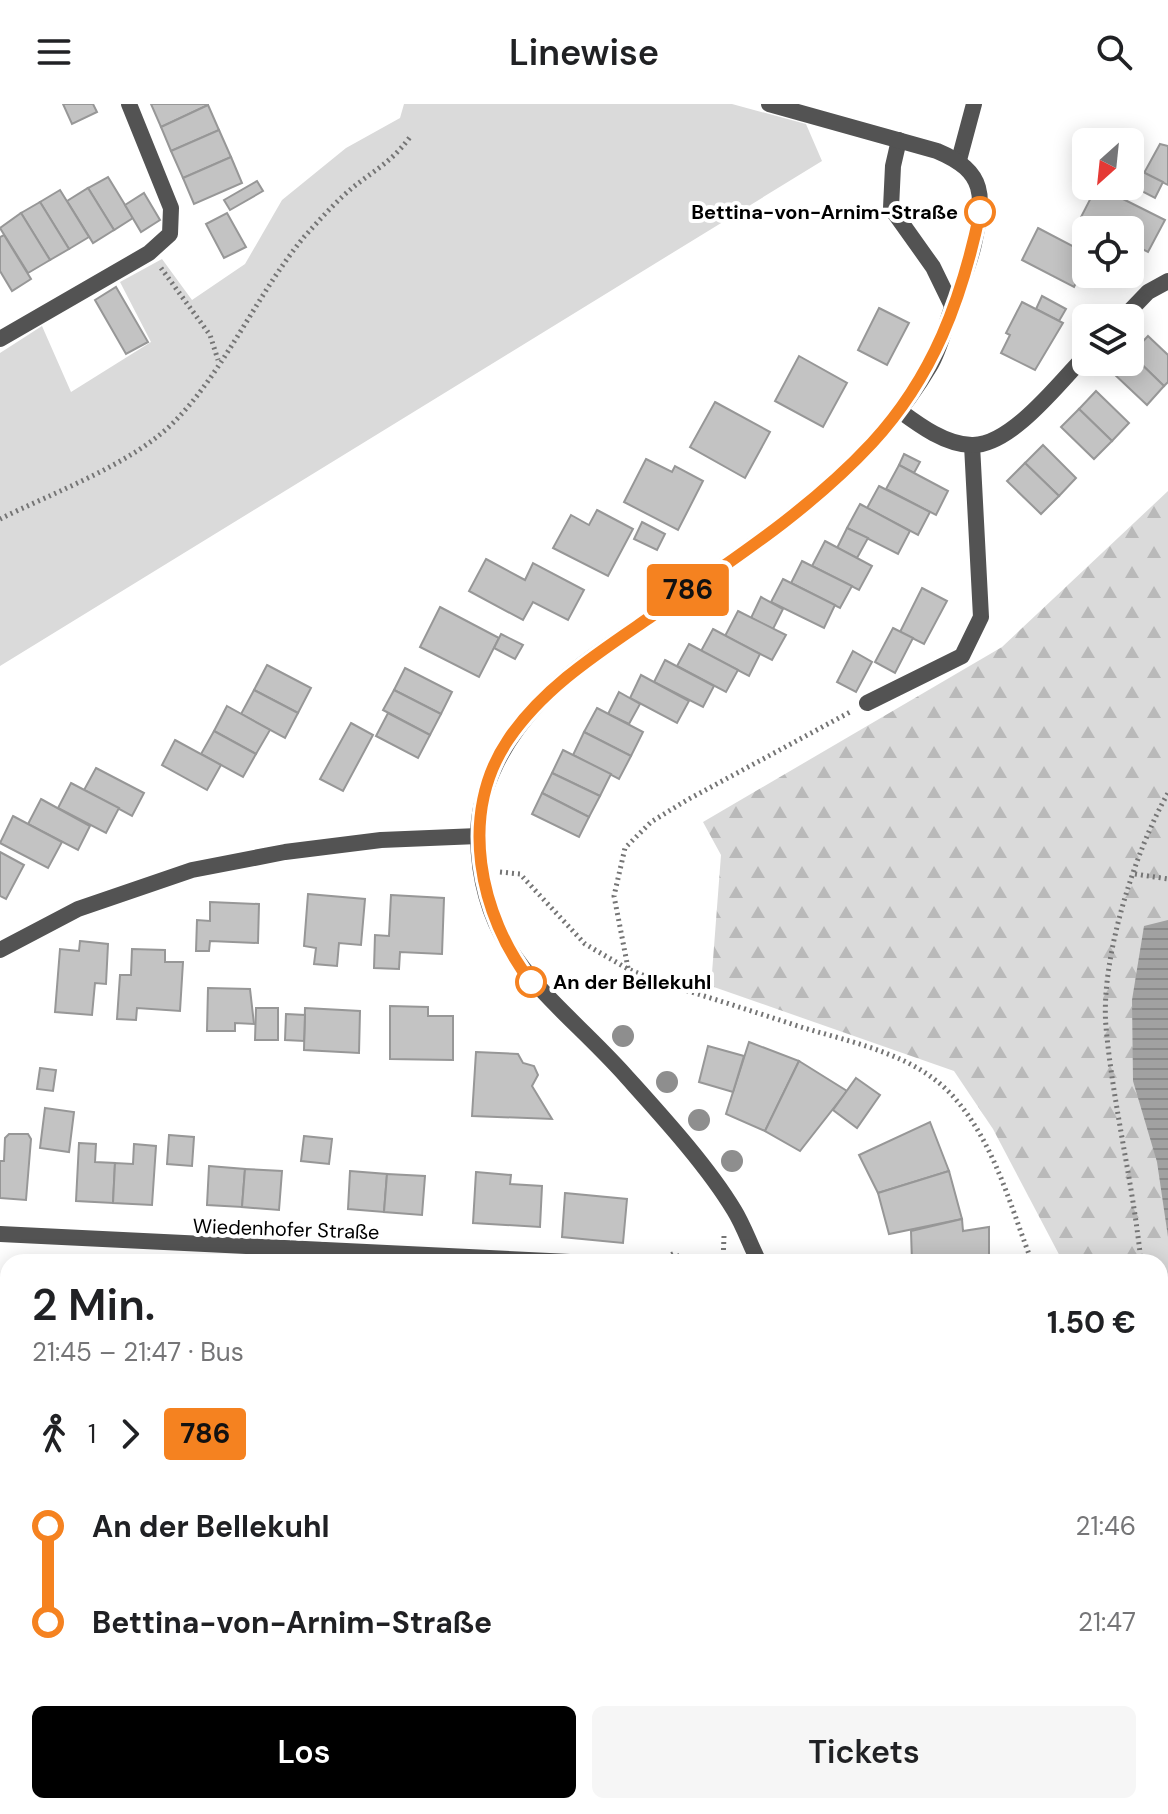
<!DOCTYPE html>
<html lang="de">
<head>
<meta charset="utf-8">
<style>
	:root { --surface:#fff; --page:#f6f6f6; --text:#202124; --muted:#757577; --accent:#000 }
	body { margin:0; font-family:"DM Sans",sans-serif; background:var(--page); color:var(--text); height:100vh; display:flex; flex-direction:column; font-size:30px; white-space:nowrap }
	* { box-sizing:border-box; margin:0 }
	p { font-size:26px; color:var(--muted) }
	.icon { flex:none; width:44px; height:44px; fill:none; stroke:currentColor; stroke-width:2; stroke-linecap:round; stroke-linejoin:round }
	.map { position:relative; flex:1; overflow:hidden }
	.details { position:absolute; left:0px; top:1150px; width:1168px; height:560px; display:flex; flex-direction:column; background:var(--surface); border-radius:24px 24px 0 0; box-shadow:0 4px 20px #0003 }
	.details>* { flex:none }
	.badge { padding:0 16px; border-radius:6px; font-size:28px; line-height:52px }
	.needle { width:52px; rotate:207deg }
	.tools { position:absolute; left:1072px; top:24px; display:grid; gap:16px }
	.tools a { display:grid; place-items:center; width:72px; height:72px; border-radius:12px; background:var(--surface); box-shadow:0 4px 20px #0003; font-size:40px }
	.map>.badge { position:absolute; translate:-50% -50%; box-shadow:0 0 0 4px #fff }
	.legs { display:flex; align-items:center; gap:12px; height:88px; padding:0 32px; font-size:26px }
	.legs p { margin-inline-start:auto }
	.overview { display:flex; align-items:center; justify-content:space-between; height:136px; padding:0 32px }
	h1 { font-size:44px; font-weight:600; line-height:60px }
	.primary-button { display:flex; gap:16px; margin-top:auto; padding:16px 32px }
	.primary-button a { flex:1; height:92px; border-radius:12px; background:var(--accent); color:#fff; font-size:32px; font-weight:600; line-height:92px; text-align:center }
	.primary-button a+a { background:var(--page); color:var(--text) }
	ul { padding:0 32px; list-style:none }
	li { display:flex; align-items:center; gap:28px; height:96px; font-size:30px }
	li i { display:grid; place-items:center; width:12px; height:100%; margin:0 10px; background:currentColor }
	li i::after { content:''; width:20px; height:20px; margin:-10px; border:6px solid; border-radius:50%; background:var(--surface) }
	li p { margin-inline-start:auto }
	li:first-child i { background:linear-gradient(#0000 50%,currentColor 0) }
	li:last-child i { background:linear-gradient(currentColor 50%,#0000 0) }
	header { display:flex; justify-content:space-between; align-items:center; height:104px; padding:0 32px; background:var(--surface); font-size:36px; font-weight:600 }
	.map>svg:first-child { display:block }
	.grass { fill:#dadada }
	.forest { fill:url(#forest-firs) }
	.water { fill:url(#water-rules) }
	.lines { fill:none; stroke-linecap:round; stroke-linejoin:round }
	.stream { stroke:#a1a1a1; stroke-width:8 }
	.building { fill:#c3c3c3; stroke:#979797; stroke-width:2 }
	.path { stroke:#757575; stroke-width:5; stroke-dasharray:2 4; stroke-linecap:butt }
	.lane { stroke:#535353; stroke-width:16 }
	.street { stroke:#535353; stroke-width:16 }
	.tree { fill:#8e8e8e }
	.line-1-casing { stroke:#fff; stroke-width:18 }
	.line-1 { stroke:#f58220; stroke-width:12 }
	.stop-1-dot { fill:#fff; stroke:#f58220; stroke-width:4 }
	.labels { text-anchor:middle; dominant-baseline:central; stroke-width:8; stroke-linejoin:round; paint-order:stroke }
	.stop-label { font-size:20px; font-weight:bold; fill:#000; stroke:#fff; text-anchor:end }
	.street-label { font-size:20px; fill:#000; stroke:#fff }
</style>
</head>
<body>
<header><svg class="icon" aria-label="menu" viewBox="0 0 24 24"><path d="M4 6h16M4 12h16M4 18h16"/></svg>Linewise<svg class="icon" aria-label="search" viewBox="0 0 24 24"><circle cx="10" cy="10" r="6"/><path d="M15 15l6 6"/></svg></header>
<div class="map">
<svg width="1168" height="1710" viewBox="0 0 1168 1710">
	<defs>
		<pattern id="forest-firs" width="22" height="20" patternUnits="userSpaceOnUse" patternTransform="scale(2)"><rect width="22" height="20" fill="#dadada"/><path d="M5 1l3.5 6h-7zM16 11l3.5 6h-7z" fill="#b9b9b9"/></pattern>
		<pattern id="water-rules" width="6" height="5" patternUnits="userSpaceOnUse" patternTransform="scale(2)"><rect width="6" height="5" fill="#a1a1a1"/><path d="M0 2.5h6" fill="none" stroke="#898989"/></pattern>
	</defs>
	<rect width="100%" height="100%" fill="#fff"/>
	<path class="grass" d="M404,0h328l74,20 16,37 -822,505v-313l42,-27 29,66 80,-50 -31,-60 42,-23 30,41 53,-36 37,-64 64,-52 54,-30z"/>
	<g class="forest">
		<path d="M1168,387v909l-8,-7v-131h-97l-70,-133 -39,-58 -243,-85 10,-131 -18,-33 299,-175z"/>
		<path d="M8,1374v104l-8,-11v-92z"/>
		<path d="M1160,1573l8,5v132h-249l5,-8h236z"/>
	</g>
	<path class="water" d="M1168,816v317l-11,-75 -24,-81 -1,-81 12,-74z"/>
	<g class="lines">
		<g class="stream">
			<path d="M0,1484l8,-3"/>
			<path d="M1160,1600l8,4"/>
			<path d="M1160,1619l8,-4"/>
			<path d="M1043,1710l4,-8"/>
		</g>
	</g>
	<g class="building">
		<path d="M63,0h30l4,8 -25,12z"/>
		<path d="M151,0h57v1l-47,22z"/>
		<path d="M208,1l11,25 -48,21 -10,-24z"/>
		<path d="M219,26l12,27 -48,21 -12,-27z"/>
		<path d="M1160,40l8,2v39l-24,-12z"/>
		<path d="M231,53l11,26 -48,21 -11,-26z"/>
		<path d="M1135,64l28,14 -8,16 -25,-13z"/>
		<path d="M108,73l25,41 -19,12 -26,-42z"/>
		<path d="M257,77l6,10 -33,19 -6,-10z"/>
		<path d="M1097,82l68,34 -17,32 -18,-9v-13h-25l-24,-13z"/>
		<path d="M1100,82l30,-1 1,1 -6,13z"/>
		<path d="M88,84l26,42 -21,13 -26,-42z"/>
		<path d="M60,86l29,47 -20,12 -29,-47z"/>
		<path d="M144,89l16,27 -19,12 -16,-27z"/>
		<path d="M40,98l29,47 -19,11 -29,-47z"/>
		<path d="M21,109l29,47 -22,13 -28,-45z"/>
		<path d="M227,109l19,34 -22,11 -18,-34z"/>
		<path d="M1038,124l48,25v21h5l-4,8 -8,-5 -5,10 -52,-27z"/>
		<path d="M4,131l27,44 -19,12 -12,-20v-34z"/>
		<path d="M116,183l32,55 -22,12 -31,-54z"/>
		<path d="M1042,192l24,13 -7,12 -23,-12z"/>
		<path d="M1022,198l41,21 -28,47 -34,-17 9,-18 -4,-2z"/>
		<path d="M879,204l30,15 -22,42 -29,-15z"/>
		<path d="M1148,232l20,19v27l-4,4 -33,-32z"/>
		<path d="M1131,250l33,32 -17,19 -34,-32 11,-11h6z"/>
		<path d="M799,252l48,27 -24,44 -48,-26z"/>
		<path d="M1096,287l33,32 -17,18 -33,-32z"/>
		<path d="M715,298l55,30 -25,46 -55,-31z"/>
		<path d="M1079,305l33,32 -18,18 -33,-32z"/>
		<path d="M1043,341l33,33 -17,18 -34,-33z"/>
		<path d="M904,350l16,8 -6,11 -15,-8z"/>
		<path d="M646,355l26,13 3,-6 28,15 -25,49 -54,-28z"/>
		<path d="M1025,359l34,33 -18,18 -34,-33z"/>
		<path d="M899,361l49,26 -12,24 -50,-26z"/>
		<path d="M879,382l51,26 -12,23 -51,-27z"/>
		<path d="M860,400l50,27 -12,23 -51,-26z"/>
		<path d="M597,406l36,19 -25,47 -55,-28 18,-33 18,10z"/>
		<path d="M642,418l23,12 -8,16 -23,-11z"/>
		<path d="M847,424l21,10 -11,20 -20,-10z"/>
		<path d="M825,437l47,25 -13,24 -47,-24z"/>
		<path d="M486,455l39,21 8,-17 51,27 -16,30 -35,-18 -10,18 -54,-29z"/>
		<path d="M802,457l50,25 -12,22 -49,-25z"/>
		<path d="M783,475l52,26 -11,23 -53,-26z"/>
		<path d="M922,484l25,13 -23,43 -24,-12z"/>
		<path d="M761,493l22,12 -10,20 -22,-11z"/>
		<path d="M440,503l59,31 -20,39 -59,-30z"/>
		<path d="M738,507l48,24 -14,25 -47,-24z"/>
		<path d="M893,524l20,10 -18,35 -20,-11z"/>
		<path d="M713,525l47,25 -11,22 -48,-25z"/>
		<path d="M501,530l22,11 -8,14 -21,-11z"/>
		<path d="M689,540l49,26 -12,22 -49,-26z"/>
		<path d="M853,547l19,11 -16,30 -19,-10z"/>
		<path d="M665,556l49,26 -11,21 -49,-25z"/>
		<path d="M267,561l44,23 -13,25 -44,-23z"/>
		<path d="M405,564l47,24 -11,22 -47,-24z"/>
		<path d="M641,571l48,26 -12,22 -47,-25z"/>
		<path d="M254,586l44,23 -13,25 -44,-24z"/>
		<path d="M394,586l47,24 -11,21 -47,-25z"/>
		<path d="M619,588l21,12 -11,20 -21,-10z"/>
		<path d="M227,602l43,24 -14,24 -42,-23z"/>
		<path d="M597,604l46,24 -12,24 -47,-24z"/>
		<path d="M388,609l42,22 -12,23 -42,-22z"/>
		<path d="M351,619l22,12 -30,56 -23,-12z"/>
		<path d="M214,627l42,23 -13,23 -42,-23z"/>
		<path d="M584,628l47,24 -12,23 -46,-24z"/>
		<path d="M175,636l46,25 -14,25 -45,-25z"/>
		<path d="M563,646l48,24 -11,22 -48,-23z"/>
		<path d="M96,664l48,25 -12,23 -48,-26z"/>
		<path d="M552,669l48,23 -11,21 -47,-24z"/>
		<path d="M71,679l48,25 -13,25 -48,-25z"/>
		<path d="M542,689l47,24 -10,20 -47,-23z"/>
		<path d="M41,695l49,27 -12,24 -50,-26z"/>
		<path d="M13,712l49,26 -14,26 -48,-25z"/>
		<path d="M0,748l24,13 -18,34 -6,-3z"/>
		<path d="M308,790l57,5 -4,46 -22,-2 -2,23 -23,-2 2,-16 -12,-2z"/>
		<path d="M391,791l53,3 -2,56 -42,-2 -1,17 -25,-1 1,-33 14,1z"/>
		<path d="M210,798l49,2 -1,39 -48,-2 -1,10h-13l1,-31 13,1z"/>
		<path d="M80,837l28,3 -2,40 -11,-1 -3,32 -37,-3 5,-63 19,2z"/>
		<path d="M132,845l33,1v12h18l-3,49 -43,-3 -1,12 -19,-1 3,-44h11z"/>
		<path d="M208,884l42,1 4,35 -19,-1v8h-28z"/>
		<path d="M390,902l38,1v9h25v44l-63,-1z"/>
		<path d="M256,904h22v32h-23z"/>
		<path d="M305,904l55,3 -1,42 -55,-3z"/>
		<path d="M286,910l19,1 -1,26 -19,-1z"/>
		<path d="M749,938l50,19 -34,70 -39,-17z"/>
		<path d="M708,942l36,10 -11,36 -34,-10z"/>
		<path d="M476,948l42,2 5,9 11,3 4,9 -6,11 20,33 -80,-3z"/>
		<path d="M799,957l48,30 -47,60 -35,-20z"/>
		<path d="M40,964l16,2 -3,21 -16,-2z"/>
		<path d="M856,974l24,17 -23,33 -24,-18z"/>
		<path d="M45,1004l29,4 -5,40 -29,-4z"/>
		<path d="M930,1018l19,49 -71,22 -19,-38z"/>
		<path d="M9,1030h19l3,5 -5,61 -26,-2v-37h4l1,-23z"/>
		<path d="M169,1031l25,2 -2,29 -25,-2z"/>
		<path d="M304,1032l28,3 -3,25 -28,-3z"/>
		<path d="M79,1039l17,1 -1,18 20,1 -2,40 -37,-2z"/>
		<path d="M134,1040l22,2 -4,59 -39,-2 2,-40 18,1z"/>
		<path d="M209,1062l36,3 -3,38 -35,-2z"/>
		<path d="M245,1065l37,2 -3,39 -37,-3z"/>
		<path d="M350,1067l37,3 -3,38 -36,-3z"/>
		<path d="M949,1067l13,48 -73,15 -11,-41z"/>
		<path d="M476,1068l35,3 -1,9 32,2 -2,41 -67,-4z"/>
		<path d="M387,1070l38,2 -3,39 -38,-3z"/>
		<path d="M565,1089l62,6 -4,44 -61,-6z"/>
		<path d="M962,1115l1,12 26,-4v35h-77l-1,-31z"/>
		<path d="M8,1189l-1,71 -7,-1v-46h7z"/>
		<path d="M8,1591v36l-8,4v-37z"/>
		<path d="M68,1702h43l2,8h-43z"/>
		<path d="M123,1702h50l1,6 -51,2z"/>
		<path d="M251,1702h54v8h-55z"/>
	</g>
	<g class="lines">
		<g class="path">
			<path d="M161,164l49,67 8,25"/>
			<path d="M0,415c54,-27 133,-55 175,-98 50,-51 82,-127 129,-184 12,-13 25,-28 38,-40 24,-23 46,-30 68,-60"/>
			<path d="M500,768l20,2 65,70 43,25 34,14c46,14 93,29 139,44 56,17 119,28 157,75 38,46 53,106 74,160"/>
			<path d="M1135,770l33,5"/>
			<path d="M628,864l-14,-72 11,-48 26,-26 36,-22 163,-88"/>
			<path d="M655,1158l20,-9 8,9"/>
			<path d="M723,1158l1,-26"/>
			<path d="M1141,1158c-8,-79 -28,-157 -35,-235 -6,-67 29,-176 62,-234"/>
			<path d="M928,1710l4,-8"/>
		</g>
		<g class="lane">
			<path d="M867,599l95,-47 19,-39 -9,-172"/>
			<path d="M1160,1440l3,121"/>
		</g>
		<g class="street">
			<path d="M899,36l-6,26 -2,42 42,59 19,39"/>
			<path d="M959,56l15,-56"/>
			<path d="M1123,214l25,-26 20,-11"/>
			<path d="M0,235l149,-86 21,-19 1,-26 -42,-104"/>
			<path d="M900,307c19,14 46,34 72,34 39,1 88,-63 114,-90"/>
			<path d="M0,846l78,-41 114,-39 93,-18 96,-12 97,-4"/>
			<path d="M0,1130l570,28"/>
			<path d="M759,1158c-9,-17 -15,-36 -25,-52 -27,-45 -74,-96 -109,-135 -70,-78 -145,-118 -147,-238 0,-50 27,-98 61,-134 32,-35 76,-61 114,-88 102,-72 212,-139 277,-249 11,-18 15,-41 23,-61 8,-21 16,-39 21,-61 10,-48 13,-72 -37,-93l-168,-47"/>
			<path d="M678,1702l8,8"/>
			<path d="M6,1710l13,-8"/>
			<path d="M338,1710v-8"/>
			<path d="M847,1710l2,-8"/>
		</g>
	</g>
	<g class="tree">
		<circle cx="623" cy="932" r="11"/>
		<circle cx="667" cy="978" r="11"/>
		<circle cx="699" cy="1016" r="11"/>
		<circle cx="732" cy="1057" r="11"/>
	</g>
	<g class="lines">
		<defs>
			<path id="line-1" d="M531,878c-52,-67 -73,-168 -23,-242 35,-52 90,-87 141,-122 77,-54 158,-105 223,-175 61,-66 90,-144 108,-231"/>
		</defs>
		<use href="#line-1" class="line-1-casing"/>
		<use href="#line-1" class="line-1"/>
	</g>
	<g class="stop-1-dot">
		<circle cx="980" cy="108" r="14"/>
		<circle cx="531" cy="878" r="14"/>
	</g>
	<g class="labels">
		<g class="stop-label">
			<text x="958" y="108">Bettina-von-Arnim-Straße</text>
			<text x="553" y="878" text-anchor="start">An der Bellekuhl</text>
		</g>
		<g class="street-label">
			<text transform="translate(286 1125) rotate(2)">Wiedenhofer Straße</text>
		</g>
	</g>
</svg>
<div class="tools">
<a><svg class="needle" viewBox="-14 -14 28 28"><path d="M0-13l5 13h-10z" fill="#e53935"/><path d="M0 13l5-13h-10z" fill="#757577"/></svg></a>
<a><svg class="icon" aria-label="locate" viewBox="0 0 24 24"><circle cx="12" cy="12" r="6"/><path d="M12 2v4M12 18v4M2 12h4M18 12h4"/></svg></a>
<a><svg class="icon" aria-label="layers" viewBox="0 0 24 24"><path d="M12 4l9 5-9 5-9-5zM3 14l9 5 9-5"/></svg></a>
</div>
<b class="badge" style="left:688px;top:486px;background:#f58220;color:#111">786</b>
<section class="details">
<div class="overview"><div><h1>2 Min.</h1><p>21:45 – 21:47 · Bus</p></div><b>1.50 €</b></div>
<div class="legs"><svg class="icon" aria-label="walk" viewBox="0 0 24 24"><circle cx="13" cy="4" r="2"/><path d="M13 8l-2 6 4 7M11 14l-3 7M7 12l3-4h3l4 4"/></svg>1<svg class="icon" aria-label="forward" viewBox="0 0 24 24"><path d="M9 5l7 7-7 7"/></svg><b class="badge" style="background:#f58220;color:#111">786</b></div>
<ul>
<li><i style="color:#f58220"></i><b>An der Bellekuhl</b><p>21:46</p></li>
<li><i style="color:#f58220"></i><b>Bettina-von-Arnim-Straße</b><p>21:47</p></li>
</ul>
<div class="primary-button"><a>Los</a><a>Tickets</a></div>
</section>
</div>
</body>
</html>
